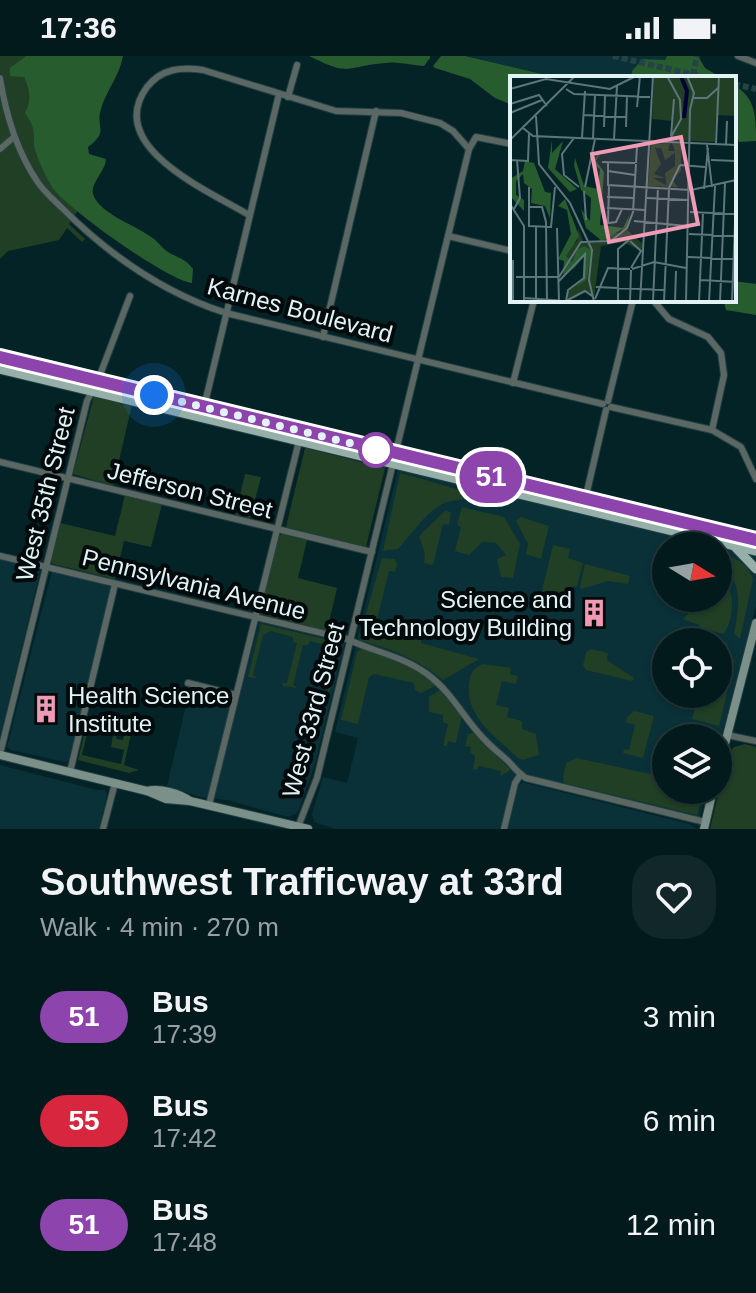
<!DOCTYPE html>
<html lang="en">
<head>
<meta charset="utf-8">
<style>
	:root { --surface:#031a1d; --page:#11272a; --text:#f1f3f6; --muted:#97a1a4; --line:#24383b }
	body { margin:0; font-family:Helvetica,sans-serif; background:var(--page); color:var(--text); height:100vh; display:flex; flex-direction:column; font-size:30px; white-space:nowrap }
	* { box-sizing:border-box; margin:0 }
	p { font-size:26px; color:var(--muted) }
	.icon { flex:none; width:44px; height:44px; fill:none; stroke:currentColor; stroke-width:2; stroke-linecap:round; stroke-linejoin:round }
	.map { position:relative; height:773px; overflow:hidden }
	.drawer { display:flex; flex-direction:column; background:var(--surface); flex:1 }
	.drawer>* { flex:none }
	.badge { padding:0 16px; border-radius:26px; font-size:28px; line-height:52px }
	.needle { width:52px; rotate:101deg }
	.buttons { position:absolute; left:652px; top:476px; display:grid; gap:16px }
	.buttons a { display:grid; place-items:center; width:80px; height:80px; border-radius:50%; background:var(--surface); box-shadow:0 2px 6px #0004,0 0 0 2px var(--line); font-size:40px }
	.you { position:absolute; width:40px; height:40px; margin:-20px; border:6px solid #fff; border-radius:50%; background:#1a73e8; box-shadow:0 0 0 12px #1a73e833 }
	.map>.badge { position:absolute; translate:-50% -50%; box-shadow:0 0 0 4px #fff }
	.round { display:grid; place-items:center; flex:none; width:84px; height:84px; border-radius:32px; background:var(--page) }
	.summary { display:flex; align-items:center; justify-content:space-between; height:136px; padding:0 40px }
	h1 { font-size:38px; font-weight:800; line-height:60px }
	ul { padding:0; list-style:none }
	li { display:flex; align-items:center; gap:24px; height:104px; padding:0 40px }
	li div { flex:1 }
	li b { display:block; font-size:30px }
	li em { font-style:normal }
	li .badge { min-width:88px; font-weight:700; text-align:center }
	.status { display:flex; justify-content:space-between; align-items:center; height:56px; padding:0 40px; background:var(--surface); direction:ltr }
	.status svg { height:22px; fill:currentColor }
	.map>svg:first-child { display:block }
	.built { fill:#093137; fill-rule:evenodd }
	.green { fill:#213f24 }
	.forest { fill:#275c2e }
	.lines { fill:none; stroke-linecap:round; stroke-linejoin:round }
	.minor-tunnel { stroke:#254246; stroke-width:6; stroke-dasharray:6 3; stroke-linecap:butt }
	.minor-casing { stroke:#234044; stroke-width:8 }
	.secondary-casing { stroke:#234044; stroke-width:10 }
	.primary-casing { stroke:#234044; stroke-width:11 }
	.minor { stroke:#5a6763; stroke-width:6 }
	.secondary { stroke:#7c908a; stroke-width:8 }
	.primary { stroke:#96b0a9; stroke-width:9 }
	.line-casing { stroke:#fff; stroke-width:18 }
	.line { stroke:#8e44ad; stroke-width:12 }
	.walk { stroke:#e2f3f6; stroke-width:8; stroke-dasharray:0 14.4 }
	.stop-dot { fill:#fff; stroke:#8e44ad; stroke-width:4 }
	.labels { text-anchor:middle; dominant-baseline:central; stroke-width:8; stroke-linejoin:round; paint-order:stroke }
	.street-label { font-size:24px; fill:#e2f3f6; stroke:#020a0c }
	.poi-label { font-size:24px; fill:#e2f3f6; stroke:#020a0c; text-anchor:end }
	.inset-river { fill:none; stroke:#020232; stroke-width:4 }
	.inset-road { fill:none; stroke:#5d767a; stroke-width:2 }
	.view { fill:#f09ab5; fill-opacity:0.15; stroke:#f09ab5; stroke-width:4 }
	.inset-edge { fill:none; stroke:#e2f3f6; stroke-width:4 }
</style>
</head>
<body>
<div class="status"><b>17:36</b><svg viewBox="0 0 49 12"><path d="M0 12V9h3v3zM5 12V6h3v6zM10 12V3h3v9zM15 12V0h3v12zM26 1h20v11H26zM47 4h2v5h-2z"/></svg></div>
<div class="map">
<svg width="756" height="773" viewBox="0 0 756 773">
	<rect width="100%" height="100%" fill="#042327"/>
	<g class="built">
		<path d="M465,0h202l-2,4 -8,1 -9,-3 -16,13 -1,7h-85l-4,-4z"/>
		<path d="M398,413l358,86v51l-38,143v-11h-52v52h41l-8,28 -172,-43 -14,5 -12,49h-165l-22,-7 -2,-8 11,-37 24,6 11,-45 -23,-6zM666,490h52v52h-52zM666,586h52v52h-52z"/>
		<path d="M0,503l35,9 5,4 -40,165z"/>
		<path d="M52,515l61,16 -44,173 -4,2 -54,-12 -4,-3z"/>
		<path d="M259,566l86,21 -30,121 -16,45 -3,5 -8,3 -61,-17 -27,-3 -33,-11 23,-98 49,12z"/>
		<path d="M0,709l97,25h8l2,5 -8,34h-99z"/>
		<path d="M522,726l167,42 8,5h-189l10,-42z"/>
	</g>
	<g class="green">
		<path d="M0,0h65l14,153 -10,15 16,15 -3,3 -15,-14 -8,12 -51,11 -8,8z"/>
		<path d="M94,340l38,9 -19,81 -40,-12z"/>
		<path d="M305,392l80,20 -19,79 -80,-20z"/>
		<path d="M400,417c32,8 63,19 96,27l-5,3c-53,-13 -61,10 -93,46l-15,2z"/>
		<path d="M245,418l16,3 -11,42 -15,-3z"/>
		<path d="M125,439l37,9 -11,43 -27,-6 -9,38 -62,-15 -2,-3 9,-38 55,13z"/>
		<path d="M462,451l42,10 16,27 -7,34 -12,-1 -4,-18 9,-4 -10,-12 -14,-1 -13,13 -14,-4 6,-24 -4,-2z"/>
		<path d="M446,454l5,3 -2,12 -6,-1 -10,41 -9,-2 1,-9 -6,-18z"/>
		<path d="M521,461l28,9 -8,33 -15,-5 2,-10 -12,-23z"/>
		<path d="M282,478l25,6 -9,38 39,10 -10,43 -66,-17 -1,-3 19,-75z"/>
		<path d="M553,489l17,4 -2,9 15,5 -6,23 -6,1 -5,24 -13,-3 -11,-17z"/>
		<path d="M718,498c17,4 29,7 35,25l-13,60 -6,-6c6,-27 9,-53 -16,-71z"/>
		<path d="M382,502l13,1 2,5 -2,8 -6,-1 -13,53 -12,-3z"/>
		<path d="M585,508l45,12 -2,8 -20,-3 -27,8 -1,-2z"/>
		<path d="M718,515c17,17 18,43 6,63l-24,-6 -1,-3 -16,-6 7,-7 1,-9 4,-4 23,-1z"/>
		<path d="M364,567l57,14v6l58,16 -36,21c-25,-21 -51,-31 -82,-39z"/>
		<path d="M261,568l80,19 -13,54 -6,-3 5,-1 10,-39 -4,-3v-4l-23,-6 -2,4h-5l-10,40 5,3 -15,-2 -1,-3h5l10,-40 -4,-1v-5l-22,-6 -8,4 -10,40 4,3 -9,-1z"/>
		<path d="M700,577l27,10 4,16 4,1 -16,66 -27,-7 5,-18 -5,-4 -17,-2 43,-1v-52h-34l2,-5 10,2z"/>
		<path d="M361,593l43,14 33,22 -16,8 -6,-3 -1,-7 -40,-9 -5,3 -11,47 -17,-4 16,-68z"/>
		<path d="M591,593l17,4 -1,7 27,18 -2,3 -46,-11 -3,-5 3,-13z"/>
		<path d="M482,608l29,4 -1,6 8,2 -2,8 -14,-3 -6,24 13,3 -2,9 15,4v8l14,5 3,21 -16,5 -5,-2c-22,-21 -52,-40 -49,-73 1,-12 3,-15 13,-21z"/>
		<path d="M441,633l21,26 -6,28 -8,-2 -1,5 -4,-1 5,-21 -5,-2v-7l-14,-3v-15z"/>
		<path d="M634,655l20,5 -11,42 -20,-5 1,-4 5,1 6,-25 -9,-3 1,-5z"/>
		<path d="M91,659l19,4 2,-3 16,4 -10,-2 -5,21 6,-17 -3,17 7,1 2,-9 7,-1 -8,35 15,5 -10,3 -51,-13 8,-33 2,3 -6,25 39,9 3,-14 -13,-3 4,-23 -24,-6z"/>
		<path d="M474,677l37,37 -11,6 1,-5 -22,-5 -2,4 -4,-1 2,-13 -5,-4 1,-5 -6,-1 3,-12z"/>
		<path d="M745,688l11,3v82h-46l18,-75 6,-7z"/>
		<path d="M577,702l68,15 21,2v15h37l-6,25 -133,-32 -1,-6 3,-14z"/>
	</g>
	<g class="forest">
		<path d="M26,0h97c-3,19 -17,35 -22,53 -6,20 9,21 -13,38l1,7 17,5c0,11 -16,25 -13,35 6,20 45,32 61,45 5,4 8,9 14,13 10,6 18,7 25,17l-1,14c-25,-3 -126,-75 -140,-96 -6,-10 -12,-23 -16,-34 -6,-17 4,-19 -11,-40 7,-13 5,-23 -1,-36l-14,-1v-8z"/>
		<path d="M309,0h121v2l-6,8c-13,-1 -27,-5 -39,-3 -43,4 -33,14 -76,-7z"/>
		<path d="M441,0h24l77,18 4,4h-34v27l-17,-7 -25,-19 -35,-11 -2,-2z"/>
		<path d="M667,0h31l7,12 17,10h-91l1,-7 11,-12 22,1z"/>
		<path d="M734,29c22,13 22,32 22,56l-17,1 -4,-13z"/>
		<path d="M734,225l22,3v31l-30,-5 -2,-8 -22,-2h32z"/>
	</g>
	<g class="lines">
		<g class="minor-tunnel">
			<path d="M613,0l95,22"/>
			<path d="M693,19l4,-19"/>
			<path d="M734,28l22,5"/>
		</g>
		<defs>
			<g id="minor">
				<path d="M738,0l18,7"/>
				<path d="M0,22c6,37 16,72 37,103 6,10 17,19 25,27 46,46 102,85 164,105l377,91"/>
				<path d="M288,41l9,-32"/>
				<path d="M0,93l14,-12"/>
				<path d="M249,159c-38,-23 -146,-68 -102,-128 15,-19 35,-20 56,-17l133,41 65,2 39,10 13,8 16,18"/>
				<path d="M448,180l64,15"/>
				<path d="M653,244l16,19 39,18 13,16 3,22 -12,55"/>
				<path d="M323,281l53,-226"/>
				<path d="M513,327l21,-83"/>
				<path d="M608,345l25,-101"/>
				<path d="M204,351l75,-313"/>
				<path d="M611,351l101,23 29,17 15,32"/>
				<path d="M0,406l372,90"/>
				<path d="M585,444l21,-90"/>
				<path d="M0,500l347,83c27,13 56,17 80,35 25,18 37,45 58,66 7,8 16,14 23,21 7,7 10,12 18,17l179,44"/>
				<path d="M188,627l48,12"/>
				<path d="M727,679l29,6"/>
				<path d="M0,698l87,-353 13,-26 30,-79"/>
				<path d="M70,716l45,-188"/>
				<path d="M209,749l90,-364"/>
				<path d="M298,771l19,-49 152,-629 7,-12 36,7"/>
				<path d="M103,773l12,-46"/>
				<path d="M504,773l11,-46 6,-9"/>
			</g>
			<g id="secondary">
				<path d="M0,699l147,36c13,-3 32,2 43,10"/>
				<path d="M718,715l38,-148"/>
				<path d="M147,735l19,8 24,2 118,28"/>
				<path d="M704,773l9,-39"/>
			</g>
			<g id="primary">
				<path d="M0,301l756,183"/>
				<path d="M0,313l756,182"/>
				<path d="M736,492l20,21"/>
			</g>
		</defs>
		<use href="#minor" class="minor-casing"/>
		<use href="#secondary" class="secondary-casing"/>
		<use href="#primary" class="primary-casing"/>
		<use href="#minor" class="minor"/>
		<use href="#secondary" class="secondary"/>
		<use href="#primary" class="primary"/>
	</g>
	<g class="lines">
		<defs>
			<path id="line" d="M0,301l756,183"/>
		</defs>
		<use href="#line" class="line-casing"/>
		<use href="#line" class="line"/>
		<path class="walk" d="M154,339l236,58 -14,-3"/>
	</g>
	<defs>
		<symbol id="building-bare" viewBox="-9 -9 18 18"><path d="M-4-6H4V6H1V3H-1V6H-4ZM-2.5-4.3h1.7v1.8h-1.7ZM.8-4.3h1.7v1.8H.8ZM-2.5-1h1.7V.8h-1.7ZM.8-1h1.7V.8H.8Z" fill="#f09ab5" stroke="#020a0c" stroke-width="2.5" paint-order="stroke"/></symbol>
	</defs>
	<g fill-rule="evenodd">
		<use href="#building-bare" x="574" y="537" width="40" height="40"/>
		<use href="#building-bare" x="26" y="633" width="40" height="40"/>
	</g>
	<circle class="stop-dot" cx="376" cy="394" r="16"/>
	<g class="labels">
		<g class="street-label">
			<text transform="translate(300 254) rotate(15)">Karnes Boulevard</text>
			<text transform="translate(190 434) rotate(14)">Jefferson Street</text>
			<text transform="translate(45 438) rotate(-76)">West 35th Street</text>
			<text transform="translate(194 528) rotate(14)">Pennsylvania Avenue</text>
			<text transform="translate(313 654) rotate(-75)">West 33rd Street</text>
		</g>
		<g class="poi-label">
			<text x="572" y="543">Science and<tspan x="572" dy="28">Technology Building</tspan></text>
			<text x="68" y="639" text-anchor="start">Health Science<tspan x="68" dy="28">Institute</tspan></text>
		</g>
	</g>
	<g transform="translate(510 20)">
		<rect width="226" height="226" fill="#042327"/>
		<path d="M144,0h82v40l-20,-1 -1,27 -43,-2v-19l-20,-2zM160,67l-2,8h7l-3,-8 9,1v27l-9,9 6,7 -30,-1 3,-42zM145,72h6l4,12 10,-7v13l-10,7 1,12 -13,-7h12l-11,-4 7,-10zM124,135l-7,19 16,14 -2,7 -18,-9 -22,4 -7,52 -7,-7 -20,9 1,-9 14,-11 3,-25 -11,14 -10,2v-18l13,-12 1,-13 5,13 16,2 2,-9 19,-1z" fill="#213f24" fill-rule="evenodd"/>
		<path d="M42,64v13l11,-12 -8,28 22,20 -7,3 -22,-24zM92,74l-6,11 8,11 -4,53 23,3 7,-14 -4,13 -24,14 -16,-13 -5,-19 9,12 1,-23 -10,-8 -7,-25 1,-7 9,28 14,3 2,-20 -8,-6zM15,85l9,2 11,29 6,1 -1,25 -5,-12 -14,-3 1,-14 -8,-6 -1,-9 -7,7v14l8,5v11l-13,-14 -1,-18 13,-8zM55,123l14,37 -13,20 6,6 5,-12 7,-4 7,4 -4,29 -11,9 7,-8 1,-23 -21,18 1,-14 -6,-2 13,-25 -4,-24 -9,-4z" fill="#275c2e"/>
		<path class="inset-river" d="M171,0l6,15 -3,27"/>
		<path class="inset-road" d="M157,0l13,24 1,19 -10,18M177,0l7,17 -4,17M0,13l36,-10 64,10 26,-13M56,13l8,5 76,3M184,22h13l11,-10M0,28l29,-9 8,11M127,31l3,-31M0,37l32,-13M73,39l43,2M26,40l3,48 31,39 22,47 -3,30 5,22M94,51l1,-31M116,51l1,-31M13,52l10,8 203,9M161,60l3,-37M64,62l-12,16 2,21 15,12M72,62l3,-47M83,62l2,-43M104,63l3,-53M0,64l65,-64M206,68l3,-68M197,69l5,42M216,69l1,-24M0,84l18,1 1,-27M201,84l25,1M92,86l33,1M98,86v23l82,5M126,87l1,-16 9,-5M170,89l25,2M98,95l27,4M99,109l-1,38 8,-1 6,-13M19,111v39l22,1 4,-40M75,111l10,-48M194,113l4,-41M181,114l45,-10M74,115l2,29M97,121l27,1M137,122l42,2M0,128l14,22v76M19,131h13l4,15 1,80M97,132l38,2M4,133l6,-11 -3,-38M180,136l46,2M124,145l53,5M47,152l2,73M179,158l47,2M120,165l11,10 -10,17M178,181l46,2M122,193l22,-7 32,6M6,201h42M49,201l22,-35 30,-1 16,-13 6,-16 3,-48M190,204l36,2M49,205l26,-27 -1,24 -16,12 -2,11M86,211l68,3M14,222l42,3 19,-10 7,5M85,223l13,-31 22,1M3,226v-42M26,226v-76M108,226v-53l11,-9M120,226l1,-32M130,226l13,-226M143,226l5,-115M154,226l5,-114 11,-23M165,226l1,-31M176,226l4,-193M189,226l4,-89M199,226l6,-116M210,226l5,-119M222,226l4,-85M222,226l4,-106"/>
		<path class="view" d="M171,61l17,87 -89,18 -17,-88z"/>
		<rect width="226" height="226" class="inset-edge"/>
	</g>
</svg>
<div class="buttons">
<a><svg class="needle" viewBox="-14 -14 28 28"><path d="M0-13l5 13h-10z" fill="#e53935"/><path d="M0 13l5-13h-10z" fill="#97a1a4"/></svg></a>
<a><svg class="icon" aria-label="locate" viewBox="0 0 24 24"><circle cx="12" cy="12" r="6"/><path d="M12 2v4M12 18v4M2 12h4M18 12h4"/></svg></a>
<a><svg class="icon" aria-label="layers" viewBox="0 0 24 24"><path d="M12 4l9 5-9 5-9-5zM3 14l9 5 9-5"/></svg></a>
</div>
<div class="you" style="left:154px;top:339px"></div>
<b class="badge" style="left:491px;top:421px;background:#8e44ad;color:#fff">51</b>
</div>
<section class="drawer">
<div class="summary"><div><h1>Southwest Trafficway at 33rd</h1><p>Walk · 4 min · 270 m</p></div><a class="round"><svg class="icon" aria-label="heart" viewBox="0 0 24 24"><path d="M12 20l-8-8c-3-5 5-10 8-4 3-6 11-1 8 4z"/></svg></a></div>
<ul>
<li><span class="badge" style="background:#8e44ad;color:#fff">51</span><div><b>Bus</b><p>17:39</p></div><em>3 min</em></li>
<li><span class="badge" style="background:#d7263d;color:#fff">55</span><div><b>Bus</b><p>17:42</p></div><em>6 min</em></li>
<li><span class="badge" style="background:#8e44ad;color:#fff">51</span><div><b>Bus</b><p>17:48</p></div><em>12 min</em></li>
</ul>
</section>
</body>
</html>
